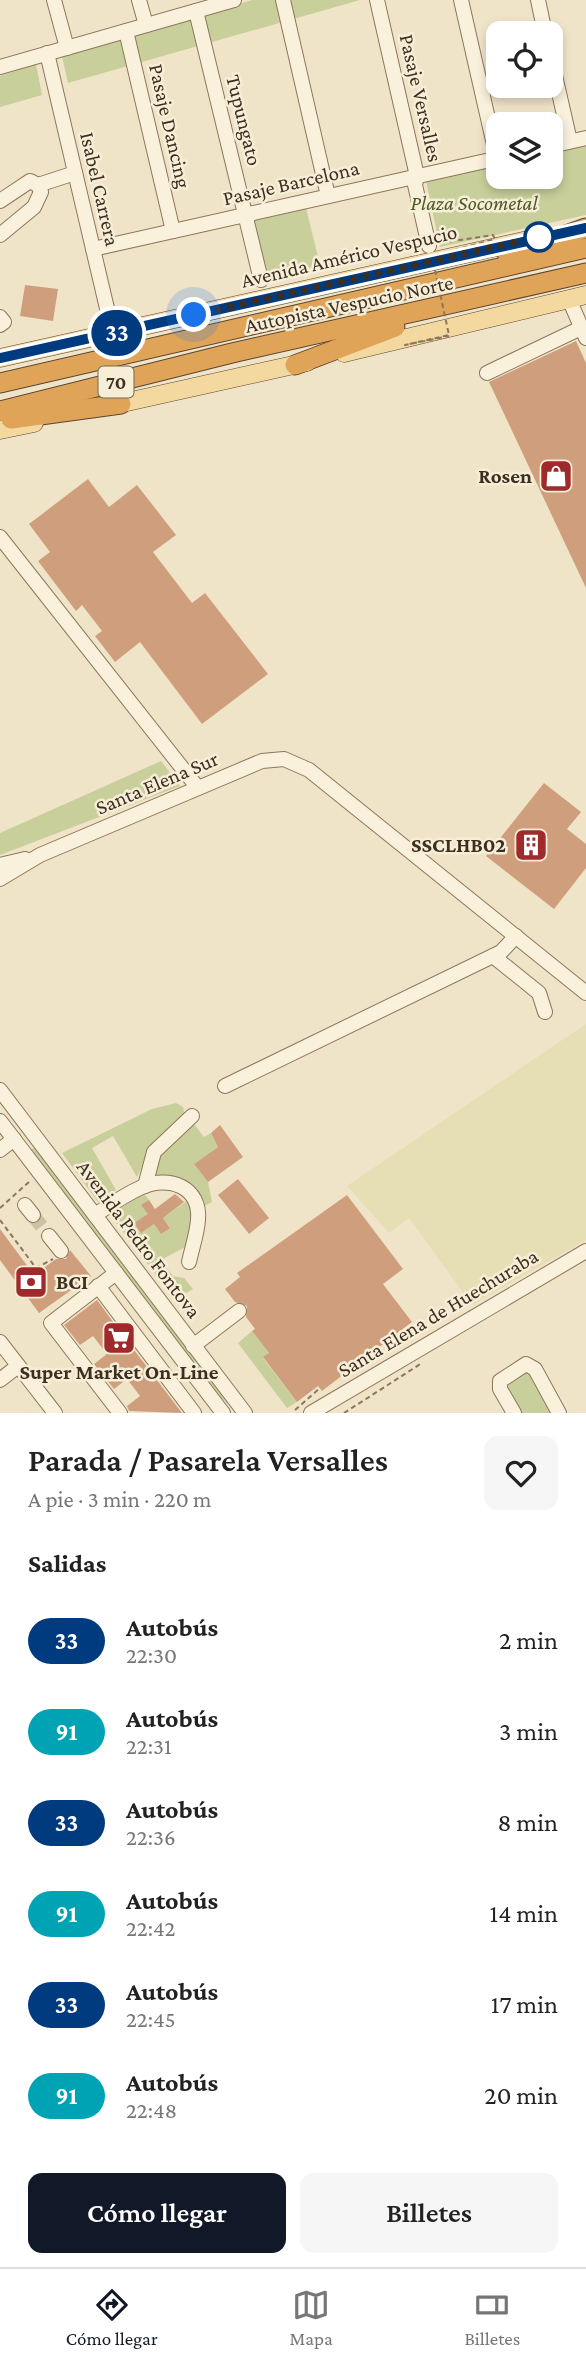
<!DOCTYPE html>
<html lang="es">
<head>
<meta charset="utf-8">
<style>
	:root { --surface:#fff; --page:#f6f6f6; --text:#222; --muted:#767676; --line:#e0e0e0; --accent:#111827 }
	body { margin:0; font-family:"Crimson Pro",serif; background:var(--page); color:var(--text); height:100vh; display:flex; flex-direction:column; font-size:26px; white-space:nowrap }
	* { box-sizing:border-box; margin:0 }
	p { font-size:23px; color:var(--muted) }
	.icon { flex:none; width:38px; height:38px; fill:none; stroke:currentColor; stroke-width:2; stroke-linecap:round; stroke-linejoin:round }
	.map { position:relative; height:1413px; overflow:hidden }
	.details { display:flex; flex-direction:column; background:var(--surface); flex:1 }
	.details>* { flex:none }
	.badge { padding:0 14px; border-radius:23px; font-size:24px; line-height:46px }
	.fabs { position:absolute; left:486px; top:21px; display:grid; gap:14px }
	.fabs a { display:grid; place-items:center; width:77px; height:77px; border-radius:14px; background:var(--surface); box-shadow:0 4px 10px #0003; font-size:35px }
	.you { position:absolute; width:35px; height:35px; margin:-18px; border:5px solid #fff; border-radius:50%; background:#1a73e8; box-shadow:0 0 0 10px #1a73e833 }
	.map>.badge { position:absolute; translate:-50% -50%; box-shadow:0 0 0 4px #fff }
	h2 { padding:0 28px; font-size:26px; line-height:63px }
	.round { display:grid; place-items:center; flex:none; width:74px; height:74px; border-radius:14px; background:var(--page) }
	.overview { display:flex; align-items:center; justify-content:space-between; height:119px; padding:0 28px }
	h1 { font-size:33px; font-weight:600; line-height:52px }
	.cta { display:flex; gap:14px; margin-top:auto; padding:14px 28px }
	.cta a { flex:1; height:80px; border-radius:14px; background:var(--accent); color:#fff; font-size:28px; font-weight:600; line-height:80px; text-align:center }
	.cta a+a { background:var(--page); color:var(--text) }
	ul { padding:0; list-style:none }
	li { display:flex; align-items:center; gap:21px; height:91px; padding:0 28px }
	li div { flex:1 }
	li b { display:block; font-size:26px }
	li em { font-style:normal }
	li .badge { min-width:77px; font-weight:700; text-align:center }
	.tabs { display:flex; justify-content:space-around; align-items:center; height:98px; border-top:2px solid var(--line); background:var(--surface); font-size:19px; color:var(--muted) }
	.tabs a { display:grid; justify-items:center; gap:4px }
	.tabs .on { color:var(--accent) }
	.map>svg:first-child { display:block }
	.farmland { fill:#e6deb5 }
	.green { fill:#c9cf9b }
	.building { fill:#cf9f7d }
	.lines { fill:none; stroke-linecap:round; stroke-linejoin:round }
	.minor-tunnel { stroke:#ccc0a6; stroke-width:14; stroke-dasharray:14 7; stroke-linecap:butt }
	.minor-casing { stroke:#8d765c; stroke-width:16 }
	.major-casing { stroke:#5b4430; stroke-width:19 }
	.highway-casing { stroke:#5b4430; stroke-width:21 }
	.path { stroke:#8d765c; stroke-width:2; stroke-dasharray:5 3.5; stroke-linecap:butt }
	.minor { stroke:#faf1dc; stroke-width:14 }
	.major { stroke:#f3d9a0; stroke-width:18 }
	.highway { stroke:#e0a458; stroke-width:19 }
	.path-bridge { stroke:#8d765c; stroke-width:2; stroke-dasharray:5 3.5; stroke-linecap:butt }
	.line-casing { stroke:#fff; stroke-width:16 }
	.line { stroke:#003b80; stroke-width:10 }
	.walk { stroke:#3d2e20; stroke-width:7; stroke-dasharray:0 12.6 }
	.stop-dot { fill:#fff; stroke:#003b80; stroke-width:3.5 }
	.labels { text-anchor:middle; dominant-baseline:central; stroke-width:5; stroke-linejoin:round; paint-order:stroke }
	.shield { fill:#f7eed8; stroke:#756857; stroke-width:2 }
	.shield-label { font-size:19px; font-weight:bold; fill:#3d2e20 }
	.street-label { font-size:21px; fill:#3d2e20; stroke:#f7eed8 }
	.park-label { font-size:21px; font-style:italic; fill:#4d5a26; stroke:#f7eed8 }
	.poi-label { font-size:21px; font-weight:bold; fill:#3d2e20; stroke:#f7eed8; text-anchor:end }
</style>
</head>
<body>
<div class="map">
<svg width="586" height="1413" viewBox="0 0 586 1413">
	<rect width="100%" height="100%" fill="#f0e4c8"/>
	<path class="farmland" d="M586,1024v216l-114,65 -63,-87 -20,15 -42,-47z"/>
	<g class="green">
		<path d="M252,0h108l-292,83 -6,-27z"/>
		<path d="M36,64l6,31 -42,12v-31z"/>
		<path d="M586,141v74l-146,32 -15,-71 74,-16v17h52v-29z"/>
		<path d="M305,204l15,61 -55,14 -15,-61z"/>
		<path d="M161,761l19,25 -180,69v-22z"/>
		<path d="M176,1103l7,4 2,9 -34,32 -14,29 -24,-41 -21,12 24,42 -18,12 -36,-49 90,-44z"/>
		<path d="M193,1123l11,14 7,-4 7,14 -24,17 14,18 4,20 -10,5 -13,-23 -30,-4 -4,-4 5,-23z"/>
		<path d="M38,1145l200,268 -24,-22 -183,-241z"/>
		<path d="M144,1193l5,7 -7,5 6,9 -13,10 6,9 13,-9 7,10 9,-7 -7,-9 25,-18 3,8 -2,37 -28,15 12,16 11,2 9,11 -18,11 -65,-85z"/>
		<path d="M252,1331l17,22 -6,5 34,44 -10,6 -49,-65z"/>
		<path d="M530,1370l26,43h-36l-16,-27z"/>
	</g>
	<g class="building">
		<path d="M25,285l33,4 -5,32 -33,-5z"/>
		<path d="M576,341l10,22v225l-97,-206z"/>
		<path d="M88,479l21,28 28,-22 39,50 -23,17 39,51 13,-10 63,81 -66,50 -62,-82 -25,20 -20,-26 7,-5 -20,-26 -6,6 -38,-50 12,-9 -21,-28z"/>
		<path d="M544,783l37,29 -14,17 19,15v24l-32,41 -68,-53z"/>
		<path d="M220,1125l23,32 -35,25 -14,-18 24,-17 -7,-14z"/>
		<path d="M238,1179l31,39 -20,16 -31,-39z"/>
		<path d="M175,1194l9,8 -21,16 7,10 -9,6 -7,-10 -13,9 -7,-10 14,-9 -7,-9 8,-5 6,9z"/>
		<path d="M347,1195l56,74 -20,15 29,38 -90,69 -4,-5 -21,16 -34,-45 6,-4 -17,-22 3,-2 -9,-12 1,-11 -12,-4 -10,-13 15,-12 -3,-4z"/>
		<path d="M0,1229l34,46 22,-16h10l4,-9 21,26 -52,37 -39,-53z"/>
		<path d="M97,1300l28,38 57,75 -53,-2 -2,-5 13,-10 -13,-17 -13,10 -20,-25 13,-10 -14,-18 -13,9 -16,-20z"/>
	</g>
	<g class="lines">
		<path class="minor-tunnel" d="M33,1215l16,21"/>
		<defs>
			<g id="minor">
				<path d="M54,0l13,48"/>
				<path d="M139,0l7,25"/>
				<path d="M283,0l45,196"/>
				<path d="M377,0l40,176 -2,9 14,61"/>
				<path d="M461,0l36,158"/>
				<path d="M538,0l7,33"/>
				<path d="M196,11l65,269"/>
				<path d="M126,31l47,200"/>
				<path d="M47,53l66,281"/>
				<path d="M551,58l19,83"/>
				<path d="M0,67l234,-67"/>
				<path d="M551,146l35,-8"/>
				<path d="M38,185l37,-12"/>
				<path d="M0,201l30,-20 8,4 3,7 -7,15 -34,28"/>
				<path d="M93,249l406,-91"/>
				<path d="M569,299l17,39"/>
				<path d="M0,317l4,5 -4,3"/>
				<path d="M487,373l94,-45"/>
				<path d="M0,537l198,251"/>
				<path d="M0,865l25,-6"/>
				<path d="M0,879l40,-24 222,-94 22,-2 25,11 277,223"/>
				<path d="M493,956l46,37 6,19"/>
				<path d="M225,1086l276,-134 15,-16"/>
				<path d="M0,1090l245,323"/>
				<path d="M0,1121l223,292"/>
				<path d="M0,1150l14,-11"/>
				<path d="M145,1186l9,-34 38,-36"/>
				<path d="M25,1205l8,10"/>
				<path d="M95,1215c15,-10 31,-21 47,-28 27,-12 59,0 56,33 -1,14 -6,28 -9,42"/>
				<path d="M49,1236l12,15"/>
				<path d="M116,1273l-65,50 69,90"/>
				<path d="M98,1286l96,127"/>
				<path d="M0,1342l55,71"/>
				<path d="M193,1346l46,-35"/>
				<path d="M0,1380l18,-14"/>
				<path d="M311,1413l275,-162"/>
				<path d="M514,1413l-14,-24v-8l26,-17 9,5 24,44"/>
			</g>
			<g id="major">
				<path d="M344,353l242,-58"/>
				<path d="M0,358l541,-121"/>
				<path d="M109,406l198,-44"/>
				<path d="M0,430l34,-7"/>
			</g>
			<g id="highway">
				<path d="M508,256l78,-28"/>
				<path d="M295,365l100,-38"/>
				<path d="M0,383l586,-135"/>
				<path d="M0,411l232,-58 354,-80"/>
				<path d="M11,419l110,-15"/>
			</g>
		</defs>
		<use href="#minor" class="minor-casing"/>
		<use href="#major" class="major-casing"/>
		<use href="#highway" class="highway-casing"/>
		<g class="path">
			<path d="M0,1208l30,-27"/>
			<path d="M0,1220l36,48 17,-9"/>
			<path d="M295,1410l25,-22"/>
			<path d="M344,1413l78,-50"/>
		</g>
		<use href="#minor" class="minor"/>
		<use href="#major" class="major"/>
		<use href="#highway" class="highway"/>
		<path class="path-bridge" d="M433,244l60,-9 2,4 -63,17 17,79 -44,10 44,-9"/>
	</g>
	<g class="lines">
		<defs>
			<path id="line" d="M0,358l586,-130"/>
		</defs>
		<use href="#line" class="line-casing"/>
		<use href="#line" class="line"/>
		<path class="walk" d="M194,315l345,-78"/>
	</g>
	<defs>
		<symbol id="shop-square" viewBox="-11 -11 22 22"><rect x="-9" y="-9" width="18" height="18" rx="4" fill="#9e2a2b" stroke="#f7eed8"/><path d="M-5-2.5h2.3a2.7 3.5 0 0 1 5.4 0H5L5.5 6h-11ZM-1.5-2.5h3a1.5 2.3 0 0 0-3 0Z" fill="#fff"/></symbol>
		<symbol id="building-square" viewBox="-11 -11 22 22"><rect x="-9" y="-9" width="18" height="18" rx="4" fill="#9e2a2b" stroke="#f7eed8"/><path d="M-4-6H4V6H1V3H-1V6H-4ZM-2.5-4.3h1.7v1.8h-1.7ZM.8-4.3h1.7v1.8H.8ZM-2.5-1h1.7V.8h-1.7ZM.8-1h1.7V.8H.8Z" fill="#fff"/></symbol>
		<symbol id="bank-square" viewBox="-11 -11 22 22"><rect x="-9" y="-9" width="18" height="18" rx="4" fill="#9e2a2b" stroke="#f7eed8"/><path d="M-6-4H6V4H-6ZM0-2.3a2.3 2.3 0 1 0 0 4.6a2.3 2.3 0 1 0 0-4.6Z" fill="#fff"/></symbol>
		<symbol id="supermarket-square" viewBox="-11 -11 22 22"><rect x="-9" y="-9" width="18" height="18" rx="4" fill="#9e2a2b" stroke="#f7eed8"/><path d="M-6-5.5h2.5l.6 2H6L4.5 2H-2.5L-4.4-4H-6ZM-1.5 3.2a1.3 1.3 0 1 0 .1 0ZM3 3.2a1.3 1.3 0 1 0 .1 0Z" fill="#fff"/></symbol>
	</defs>
	<g fill-rule="evenodd">
		<use href="#shop-square" x="537" y="457" width="38" height="38"/>
		<use href="#building-square" x="512" y="826" width="38" height="38"/>
		<use href="#bank-square" x="12" y="1263" width="38" height="38"/>
		<use href="#supermarket-square" x="100" y="1319" width="38" height="38"/>
	</g>
	<circle class="stop-dot" cx="539" cy="237" r="14"/>
	<g class="labels">
		<rect class="shield" x="98.5" y="366.5" width="35" height="31" rx="5"/>
		<g class="shield-label">
			<text x="116" y="382">70</text>
		</g>
		<g class="street-label">
			<text transform="translate(421 98) rotate(77)">Pasaje Versalles</text>
			<text transform="translate(244 120) rotate(76)">Tupungato</text>
			<text transform="translate(170 126) rotate(77)">Pasaje Dancing</text>
			<text transform="translate(291 183) rotate(-13)">Pasaje Barcelona</text>
			<text transform="translate(100 189) rotate(77)">Isabel Carrera</text>
			<text transform="translate(349 256) rotate(-13)">Avenida Américo Vespucio</text>
			<text transform="translate(349 304) rotate(-12)">Autopista Vespucio Norte</text>
			<text transform="translate(157 783) rotate(-23)">Santa Elena Sur</text>
			<text transform="translate(139 1239) rotate(53)">Avenida Pedro Fontova</text>
			<text transform="translate(438 1313) rotate(-31)">Santa Elena de Huechuraba</text>
		</g>
		<g class="park-label">
			<text x="474" y="203">Plaza Socometal</text>
		</g>
		<g class="poi-label">
			<text x="532" y="476">Rosen</text>
			<text x="506" y="845">SSCLHB02</text>
			<text x="56" y="1282" text-anchor="start">BCI</text>
			<text x="119" y="1372" text-anchor="middle">Super Market On-Line</text>
		</g>
	</g>
</svg>
<div class="fabs">
<a><svg class="icon" aria-label="locate" viewBox="0 0 24 24"><circle cx="12" cy="12" r="6"/><path d="M12 2v4M12 18v4M2 12h4M18 12h4"/></svg></a>
<a><svg class="icon" aria-label="layers" viewBox="0 0 24 24"><path d="M12 4l9 5-9 5-9-5zM3 14l9 5 9-5"/></svg></a>
</div>
<div class="you" style="left:194px;top:315px"></div>
<b class="badge" style="left:117px;top:333px;background:#003b80;color:#fff">33</b>
</div>
<section class="details">
<div class="overview"><div><h1>Parada / Pasarela Versalles</h1><p>A pie · 3 min · 220 m</p></div><a class="round"><svg class="icon" aria-label="heart" viewBox="0 0 24 24"><path d="M12 20l-8-8c-3-5 5-10 8-4 3-6 11-1 8 4z"/></svg></a></div>
<h2>Salidas</h2>
<ul>
<li><span class="badge" style="background:#003b80;color:#fff">33</span><div><b>Autobús</b><p>22:30</p></div><em>2 min</em></li>
<li><span class="badge" style="background:#00a3b4;color:#fff">91</span><div><b>Autobús</b><p>22:31</p></div><em>3 min</em></li>
<li><span class="badge" style="background:#003b80;color:#fff">33</span><div><b>Autobús</b><p>22:36</p></div><em>8 min</em></li>
<li><span class="badge" style="background:#00a3b4;color:#fff">91</span><div><b>Autobús</b><p>22:42</p></div><em>14 min</em></li>
<li><span class="badge" style="background:#003b80;color:#fff">33</span><div><b>Autobús</b><p>22:45</p></div><em>17 min</em></li>
<li><span class="badge" style="background:#00a3b4;color:#fff">91</span><div><b>Autobús</b><p>22:48</p></div><em>20 min</em></li>
</ul>
<div class="cta"><a>Cómo llegar</a><a>Billetes</a></div>
</section>
<nav class="tabs">
<a class="on"><svg class="icon" aria-label="directions" viewBox="0 0 24 24"><path d="M12 3l9 9-9 9-9-9zM9 14v-3h6M13 9l2 2-2 2"/></svg>Cómo llegar</a>
<a><svg class="icon" aria-label="map" viewBox="0 0 24 24"><path d="M3 6l6-2 6 2 6-2v14l-6 2-6-2-6 2zM9 4v14M15 6v14"/></svg>Mapa</a>
<a><svg class="icon" aria-label="tickets" viewBox="0 0 24 24"><path d="M3 7h18v10H3zM15 7v10"/></svg>Billetes</a>
</nav>
</body>
</html>
